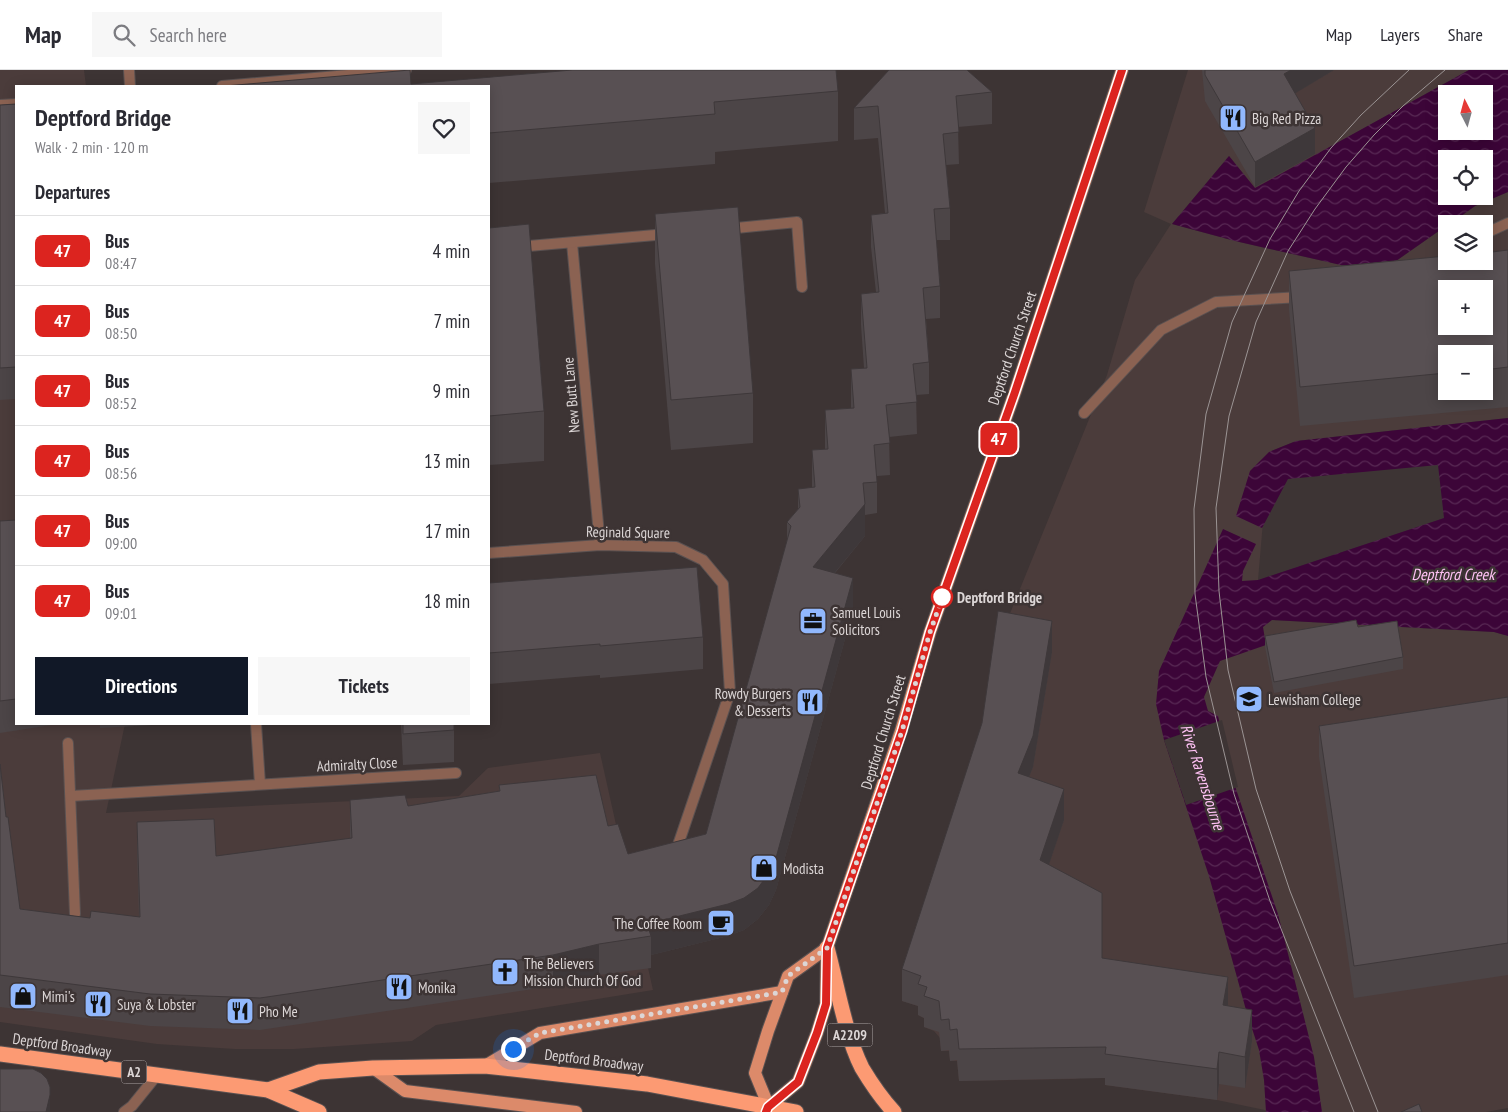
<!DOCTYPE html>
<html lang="en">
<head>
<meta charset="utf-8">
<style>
	:root { --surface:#fff; --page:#f7f7f7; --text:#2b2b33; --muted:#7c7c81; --line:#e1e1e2; --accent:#111827 }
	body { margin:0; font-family:"PT Sans Narrow",sans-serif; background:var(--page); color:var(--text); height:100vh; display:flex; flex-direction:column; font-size:19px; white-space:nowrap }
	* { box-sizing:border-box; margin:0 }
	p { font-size:16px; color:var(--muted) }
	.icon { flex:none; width:28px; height:28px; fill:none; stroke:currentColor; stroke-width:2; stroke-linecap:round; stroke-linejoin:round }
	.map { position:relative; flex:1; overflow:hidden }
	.details { position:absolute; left:15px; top:15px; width:475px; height:640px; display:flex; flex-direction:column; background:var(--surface); border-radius:0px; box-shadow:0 2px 12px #0003 }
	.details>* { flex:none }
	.badge { padding:0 10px; border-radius:8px; font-size:18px; line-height:32px }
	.needle { width:32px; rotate:354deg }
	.fabs { position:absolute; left:1438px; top:15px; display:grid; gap:10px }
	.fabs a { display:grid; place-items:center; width:55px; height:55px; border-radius:0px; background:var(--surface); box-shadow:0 2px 12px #0003; font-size:25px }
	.you { position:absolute; width:25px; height:25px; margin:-12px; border:4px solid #fff; border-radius:50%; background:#1a73e8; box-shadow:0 0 0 8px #1a73e833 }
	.map>.badge { position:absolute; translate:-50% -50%; box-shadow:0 0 0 2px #fff }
	h2 { padding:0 20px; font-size:19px; line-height:45px }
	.round { display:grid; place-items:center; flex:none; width:52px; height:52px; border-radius:0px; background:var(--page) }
	.summary { display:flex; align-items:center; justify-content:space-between; height:85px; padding:0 20px }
	h1 { font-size:24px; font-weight:800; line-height:38px }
	.primary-button { display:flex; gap:10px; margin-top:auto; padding:10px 20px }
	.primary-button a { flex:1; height:58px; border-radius:0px; background:var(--accent); color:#fff; font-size:20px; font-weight:800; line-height:58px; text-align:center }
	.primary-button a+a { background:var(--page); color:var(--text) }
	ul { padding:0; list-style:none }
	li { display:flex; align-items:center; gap:15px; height:70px; padding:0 20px; border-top:1px solid var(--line) }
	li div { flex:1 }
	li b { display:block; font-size:19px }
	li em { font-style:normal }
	li .badge { min-width:55px; font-weight:700; text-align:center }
	header { display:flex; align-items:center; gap:30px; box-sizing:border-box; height:70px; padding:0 25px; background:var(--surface); border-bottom:1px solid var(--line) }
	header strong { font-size:24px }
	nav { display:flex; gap:28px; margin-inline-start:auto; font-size:18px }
	.search { width:350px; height:45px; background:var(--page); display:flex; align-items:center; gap:12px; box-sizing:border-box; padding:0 18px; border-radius:0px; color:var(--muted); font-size:19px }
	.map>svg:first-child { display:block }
	.built { fill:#4b3c3b; fill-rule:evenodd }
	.water { fill:url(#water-waves); fill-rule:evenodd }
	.pier { fill:#3d3434 }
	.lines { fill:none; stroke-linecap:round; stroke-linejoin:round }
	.lane-casing { stroke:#5a5151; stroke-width:12 }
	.street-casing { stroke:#5a5151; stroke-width:12 }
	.primary-casing { stroke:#5a5151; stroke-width:14 }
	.highway-casing { stroke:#5a5151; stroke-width:17 }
	.lane { stroke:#8b6252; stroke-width:10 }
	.street { stroke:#8b6252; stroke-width:10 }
	.primary { stroke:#dc8a6a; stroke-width:12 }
	.highway { stroke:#fc9a73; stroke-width:15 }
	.tram { stroke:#9b9494; stroke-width:1 }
	.wall { fill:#4c4547; fill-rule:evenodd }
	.shaded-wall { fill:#3e383a }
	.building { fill:#585053; stroke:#3e383a; fill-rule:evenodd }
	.line-casing { stroke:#fff; stroke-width:11 }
	.line { stroke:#dc241f; stroke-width:8 }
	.walk { stroke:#dcd6d6; stroke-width:5; stroke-dasharray:0 9 }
	.stop-dot { fill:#fff; stroke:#dc241f; stroke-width:2.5 }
	.labels { text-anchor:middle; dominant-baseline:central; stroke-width:5; stroke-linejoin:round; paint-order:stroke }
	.shield { fill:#3d3434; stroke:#aca5a5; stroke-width:1 }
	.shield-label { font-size:14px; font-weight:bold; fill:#dcd6d6 }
	.poi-label { font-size:15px; fill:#dcd6d6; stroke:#3d3434; text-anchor:start }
	.street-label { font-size:15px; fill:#dcd6d6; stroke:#3d3434 }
	.stop-label { font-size:15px; font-weight:bold; fill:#dcd6d6; stroke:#3d3434; text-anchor:start }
	.water-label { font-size:16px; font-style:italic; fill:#ffc2f5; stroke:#3d3434 }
</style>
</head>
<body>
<header>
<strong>Map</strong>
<div class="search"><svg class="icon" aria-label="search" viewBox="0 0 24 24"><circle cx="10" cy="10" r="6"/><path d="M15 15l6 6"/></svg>Search here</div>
<nav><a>Map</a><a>Layers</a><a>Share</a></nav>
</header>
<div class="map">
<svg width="1508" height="1042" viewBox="0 0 1508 1042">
	<defs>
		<pattern id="water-waves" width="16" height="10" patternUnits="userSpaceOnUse" patternTransform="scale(1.25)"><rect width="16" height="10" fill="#3c0538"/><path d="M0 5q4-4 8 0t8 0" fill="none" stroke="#582954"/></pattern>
	</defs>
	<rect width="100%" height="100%" fill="#3d3434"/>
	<g class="built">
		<path d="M0,0h84l2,16h-70v638h109l-19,89 353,-17 29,-28 112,-15 53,237 -217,35 -24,16 -118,8h-59l-78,-5 -157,-22z"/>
		<path d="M1188,0h281l-214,119 -26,-33 -57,68 63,17 128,29 33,-9 50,-35v35h38v-37h-34l25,-18 33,-14v226l-212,23 -27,11 -11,128 14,40 222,12 14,4v472l-22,4h-211l-58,-12 -112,-15 1,-11 -32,5 -115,2 -2,-20h-7l-1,-10h-8l-1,-13 -6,-7 -10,-4 2,-8 -8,-4 3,-8 -19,-6 75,-233 21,-125 109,-268 28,-95 36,-56 -27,-12zM1446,219h38v37h-38zM1446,284h38v37h-38z"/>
	</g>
	<g class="water">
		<path d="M1469,0h39v122l-33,14 -25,18h-4v2l-50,35 -33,9 -128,-29 -63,-17 57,-68 26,32zM1446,24h38v37h-38zM1446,89h38v37h-38z"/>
		<path d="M1508,348v218l-14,-4 -222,-12 -9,7 3,18 -46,16 -16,36 4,14 10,5 18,73 42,125 36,143 8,55h-56l-2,-32 -5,-30 -13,-40 -37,-134 -45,-136 -8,-36 3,-33 64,-142 33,15 -13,27 -1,10 16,-1 186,-62 -6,-53 -150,14 -26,49 -26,-12 14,-45 19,-19 27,-11z"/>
	</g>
	<path class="pier" d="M1222,650l16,67 -52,18 -22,-65z"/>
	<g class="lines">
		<defs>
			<g id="lane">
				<path d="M1484,164l24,-11"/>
				<path d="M1084,343l77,-83 55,-28 85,-5"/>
			</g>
			<g id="street">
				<path d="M129,0l1,16"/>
				<path d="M222,16l184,-16"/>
				<path d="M0,35l16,-1"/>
				<path d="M726,159l71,-7 5,65"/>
				<path d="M572,173l28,302"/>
				<path d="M517,177l150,-13"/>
				<path d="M489,483l111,-8 76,2 27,13 20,24 7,108 -52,153"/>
				<path d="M256,654l4,60"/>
				<path d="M68,673l7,171"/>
				<path d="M71,726l385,-23"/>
				<path d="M124,1042l8,-6 25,-31"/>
			</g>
			<g id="primary">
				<path d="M485,996l55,-33 242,-41"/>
				<path d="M373,998l32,23 171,21"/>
				<path d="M768,1037l30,-25 19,-49 9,-29 1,-56 74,-217 29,-99 85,-240 107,-322"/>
				<path d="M771,1042l-16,-39 13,-42 20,-55 39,-28"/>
			</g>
			<g id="highway">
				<path d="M827,878c10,37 18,86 35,120 9,15 20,31 32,44"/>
				<path d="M0,984l268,36 51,22"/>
				<path d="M268,1020l51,-18 54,-4 112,-2 162,18 149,28"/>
			</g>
		</defs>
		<use href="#lane" class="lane-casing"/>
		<use href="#street" class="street-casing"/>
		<use href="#primary" class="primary-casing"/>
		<use href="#highway" class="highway-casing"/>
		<use href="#lane" class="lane"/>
		<use href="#street" class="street"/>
		<use href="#primary" class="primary"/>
		<use href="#highway" class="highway"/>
		<g class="tram">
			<path d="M1354,1042l-84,-211 -36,-107 -28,-117 -11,-83 -1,-85 12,-95 26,-92 38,-83 29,-48 32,-43 30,-33 48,-45"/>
			<path d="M1378,1042l-88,-221 -34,-102 -28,-119 -9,-79 -3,-83 13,-92 27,-94 32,-71 27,-42 31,-42 28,-32 29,-29 42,-36"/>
		</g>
	</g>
	<g class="wall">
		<path d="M889,0l103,22v32l-34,3 1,37 -13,1 4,43v32h-14l4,46v32l-14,1 3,43v32l-13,1 1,39 -28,3 1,38 -13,1v37l-12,2v21l-30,37 18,37 -77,280 -7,15 -11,14 -14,11 -16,6 -77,19v13l-52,7 -46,11 -293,44 -110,-4 -150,-19v-243l6,53 14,92 70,9 49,-1 -2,-64v-31l79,34 134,-17v-39l58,6 91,-15v-6l109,41 20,28 78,-20 81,-292v-20l11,-13v-20l14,-1v-38l13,-1v-39l26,-2v-39l13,-1 -3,-43v-31l15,-2 -5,-45v-32l14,-2 -7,-75 -24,2v-32z"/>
		<path d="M1202,0h132l-39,23 20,61 -60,33 -50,-86z"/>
		<path d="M411,14l427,7v50l-123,11v12l-226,19v-97z"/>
		<path d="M16,34v295l-16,1v-295z"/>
		<path d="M655,144l98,179v50l-82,7 -16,-186z"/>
		<path d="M489,158l55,183v50l-55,4z"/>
		<path d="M1508,180v157l-208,19 -11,-116v-39zM1446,284h38v37h-38z"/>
		<path d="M16,450v204h42l-58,9v-212z"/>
		<path d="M489,513l214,54v32l-103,9v-3l-111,9z"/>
		<path d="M1358,557l45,30v12l-129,24 -9,-46v-11z"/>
		<path d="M1052,582l-19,115 -4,10 35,43 -15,44 53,94 126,48 24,35 -7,47 -26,-4 -2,16 -112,-15v-7l-146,3 -2,-21 -7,1 -1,-11 -8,1 -2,-19 -15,-5v-9l-6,-3v-9l-16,-5v-32z"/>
		<path d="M1508,627v278l-154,23 -35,-241v-31z"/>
		<path d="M100,654h69l-69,4z"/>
		<path d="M401,654h53v38l-51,3z"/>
	</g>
	<g class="shaded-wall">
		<path d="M1291,0h43l-50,30v-26z"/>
		<path d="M1315,58v26l-60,33v-25z"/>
		<path d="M865,434v32l-52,63v-32z"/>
		<path d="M853,508v32l-77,280 -7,15 -11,14 -14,11 -16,6 -77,19v-19l-4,-12 81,-20z"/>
		<path d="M1052,551v31l-19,115 -15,38v-32z"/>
		<path d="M1064,719v31l-24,71v-31z"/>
		<path d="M599,874v31l-46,11v-31z"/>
		<path d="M1228,907v31l-5,-3z"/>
		<path d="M1252,940v31l-7,47v-31z"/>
		<path d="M1219,982v32l-2,16v-31z"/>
		<path d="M50,1025v17h-4z"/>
	</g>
	<g class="building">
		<path d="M410,0l1,14 161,-14h264l2,21 -124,11 1,12 -226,19v-47h-264z"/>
		<path d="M889,0h78l25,22 -36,4 3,36 -16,2 7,74 -16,1 6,77 -17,2 6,74 -16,2 4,38 -31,3 4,38 -16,2 3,37 -14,1 2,21 -52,63 40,11 -77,280 -7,15 -11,15 -14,10 -16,6 -81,20 4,12 -52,8 -46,11 -293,43 -110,-4 -150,-19v-211l6,53h2l12,92 70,9 1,-7 49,6 -3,-95 77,-3 2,37 136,-18 -2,-38 55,-5 3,11 92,-15 -1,-6 97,-10 12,51 10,-2 10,30 78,-20 85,-308 -4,-4 13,-15 -2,-18 17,-2 -3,-37 16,-1 -3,-39 29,-2 -3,-39 16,-1 -6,-74 18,-2 -8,-77 17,-2 -10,-107 -24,2z"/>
		<path d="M1205,0h86l-7,4 31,54 -60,34 -50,-87z"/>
		<path d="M16,34v263l-16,1v-263z"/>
		<path d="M738,137l15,186 -82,7 -16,-186z"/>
		<path d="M529,154l15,187 -55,5v-188z"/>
		<path d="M1508,180v117l-24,3v-16h-38v19l-146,14 -11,-116 157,-15v5h38v-8zM1446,219h38v37h-38z"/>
		<path d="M16,450v179l-16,2v-180z"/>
		<path d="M697,497l6,70 -103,9v-2l-111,9v-70z"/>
		<path d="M998,541l54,10 -19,115 -15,37 46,16 -24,71 62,33v65l126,19 -5,28 29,5 -7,47 -26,-5 -2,17 -112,-15 1,-7 -147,2 -2,-20 -7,1 -1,-11 -8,1 -2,-19 -15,-5 3,-9 -9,-3 3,-8 -19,-7 80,-246z"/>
		<path d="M1356,550l2,7 39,-6 6,36 -129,25 -9,-46z"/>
		<path d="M1508,627v246l-154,23 -35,-240z"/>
		<path d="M403,654h51v6l-51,4z"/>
		<path d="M0,999h33l8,4 6,6 3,8v8l-4,17h-46z"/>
		<path d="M1419,1034l3,8h-21z"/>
	</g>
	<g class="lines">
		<defs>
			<path id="line" d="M766,1042l2,-5 30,-25 19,-49 9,-29 1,-56 75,-217 28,-99 85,-240 107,-322"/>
		</defs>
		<use href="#line" class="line-casing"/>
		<use href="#line" class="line"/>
		<path class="walk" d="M513,979l27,-16 242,-41 6,-16 39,-28 75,-217 28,-99 13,-36 -1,1"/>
	</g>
	<defs>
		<symbol id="restaurant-square" viewBox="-11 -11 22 22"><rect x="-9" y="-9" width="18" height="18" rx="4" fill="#91b8fd" stroke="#3d3434"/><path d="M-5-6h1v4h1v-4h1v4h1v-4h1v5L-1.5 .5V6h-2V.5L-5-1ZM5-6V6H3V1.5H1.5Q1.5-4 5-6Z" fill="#111"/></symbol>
		<symbol id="office-square" viewBox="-11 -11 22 22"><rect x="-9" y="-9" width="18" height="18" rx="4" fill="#91b8fd" stroke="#3d3434"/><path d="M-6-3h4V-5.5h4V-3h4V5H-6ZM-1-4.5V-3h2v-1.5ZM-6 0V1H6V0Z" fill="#111"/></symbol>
		<symbol id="university-square" viewBox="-11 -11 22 22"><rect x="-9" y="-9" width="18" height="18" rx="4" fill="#91b8fd" stroke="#3d3434"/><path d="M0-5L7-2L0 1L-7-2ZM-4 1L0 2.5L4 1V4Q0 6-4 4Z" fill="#111"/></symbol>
		<symbol id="shop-square" viewBox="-11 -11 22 22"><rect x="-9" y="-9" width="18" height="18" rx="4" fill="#91b8fd" stroke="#3d3434"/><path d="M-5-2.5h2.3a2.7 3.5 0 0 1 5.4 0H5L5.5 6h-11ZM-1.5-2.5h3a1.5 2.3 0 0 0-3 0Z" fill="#111"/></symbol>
		<symbol id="cafe-square" viewBox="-11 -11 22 22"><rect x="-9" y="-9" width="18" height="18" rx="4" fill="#91b8fd" stroke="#3d3434"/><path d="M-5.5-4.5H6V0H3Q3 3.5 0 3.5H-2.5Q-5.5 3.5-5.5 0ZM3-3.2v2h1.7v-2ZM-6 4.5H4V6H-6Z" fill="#111"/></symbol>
		<symbol id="church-square" viewBox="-11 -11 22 22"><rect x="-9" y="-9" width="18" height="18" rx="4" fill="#91b8fd" stroke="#3d3434"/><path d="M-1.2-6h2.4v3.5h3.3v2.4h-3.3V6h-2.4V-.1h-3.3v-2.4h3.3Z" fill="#111"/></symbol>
	</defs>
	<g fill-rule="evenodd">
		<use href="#restaurant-square" x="1217" y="32" width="32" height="32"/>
		<use href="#office-square" x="797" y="535" width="32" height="32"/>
		<use href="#university-square" x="1233" y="613" width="32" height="32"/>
		<use href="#restaurant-square" x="794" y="616" width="32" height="32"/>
		<use href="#shop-square" x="748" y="782" width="32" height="32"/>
		<use href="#cafe-square" x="705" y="837" width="32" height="32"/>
		<use href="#church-square" x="489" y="886" width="32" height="32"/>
		<use href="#restaurant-square" x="383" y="901" width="32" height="32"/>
		<use href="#shop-square" x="7" y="910" width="32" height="32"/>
		<use href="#restaurant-square" x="82" y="918" width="32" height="32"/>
		<use href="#restaurant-square" x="224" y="925" width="32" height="32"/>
	</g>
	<circle class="stop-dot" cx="942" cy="527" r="10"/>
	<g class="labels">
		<g class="shield">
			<rect x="827.5" y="953.5" width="45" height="23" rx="4"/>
			<rect x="121.5" y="990.5" width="25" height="23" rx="4"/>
		</g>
		<g class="shield-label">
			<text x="850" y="965">A2209</text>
			<text x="134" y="1002">A2</text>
		</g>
		<g class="poi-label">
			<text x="1252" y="48">Big Red Pizza</text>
			<text x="832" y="542">Samuel Louis<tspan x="832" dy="17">Solicitors</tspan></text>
			<text x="791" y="623" text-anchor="end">Rowdy Burgers<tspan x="791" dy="17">&amp; Desserts</tspan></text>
			<text x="1268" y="629">Lewisham College</text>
			<text x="783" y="798">Modista</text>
			<text x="702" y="853" text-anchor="end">The Coffee Room</text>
			<text x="524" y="893">The Believers<tspan x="524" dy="17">Mission Church Of God</tspan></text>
			<text x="418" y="917">Monika</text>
			<text x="42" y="926">Mimi's</text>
			<text x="117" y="934">Suya &amp; Lobster</text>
			<text x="259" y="941">Pho Me</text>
		</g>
		<g class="street-label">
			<text transform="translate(1012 278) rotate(-71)">Deptford Church Street</text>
			<text transform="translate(571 325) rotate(-95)">New Butt Lane</text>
			<text transform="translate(628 462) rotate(1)">Reginald Square</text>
			<text transform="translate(883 662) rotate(-73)">Deptford Church Street</text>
			<text transform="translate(357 694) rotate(-3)">Admiralty Close</text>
			<text transform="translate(62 975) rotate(8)">Deptford Broadway</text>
			<text transform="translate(594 990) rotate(7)">Deptford Broadway</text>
		</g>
		<g class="stop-label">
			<text x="957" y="527">Deptford Bridge</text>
		</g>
		<g class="water-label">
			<text x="1453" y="504">Deptford Creek</text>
			<text transform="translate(1203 707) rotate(72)">River Ravensbourne</text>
		</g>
	</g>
</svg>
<div class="fabs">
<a><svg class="needle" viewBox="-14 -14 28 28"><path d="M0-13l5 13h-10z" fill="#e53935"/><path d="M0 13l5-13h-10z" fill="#7c7c81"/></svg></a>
<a><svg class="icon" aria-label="locate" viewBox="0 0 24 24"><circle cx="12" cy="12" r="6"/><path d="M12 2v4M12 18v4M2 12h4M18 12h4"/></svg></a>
<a><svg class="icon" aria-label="layers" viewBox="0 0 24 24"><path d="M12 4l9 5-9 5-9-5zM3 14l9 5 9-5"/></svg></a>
<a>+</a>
<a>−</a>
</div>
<div class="you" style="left:513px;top:979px"></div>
<b class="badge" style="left:999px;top:369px;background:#dc241f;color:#fff">47</b>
<section class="details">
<div class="summary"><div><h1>Deptford Bridge</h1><p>Walk · 2 min · 120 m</p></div><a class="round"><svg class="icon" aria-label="heart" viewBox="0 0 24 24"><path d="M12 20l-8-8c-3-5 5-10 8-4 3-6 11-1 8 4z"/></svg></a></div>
<h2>Departures</h2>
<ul>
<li><span class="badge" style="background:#dc241f;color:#fff">47</span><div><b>Bus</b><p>08:47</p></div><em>4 min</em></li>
<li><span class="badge" style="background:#dc241f;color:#fff">47</span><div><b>Bus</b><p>08:50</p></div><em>7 min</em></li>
<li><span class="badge" style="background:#dc241f;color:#fff">47</span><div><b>Bus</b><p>08:52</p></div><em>9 min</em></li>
<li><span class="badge" style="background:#dc241f;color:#fff">47</span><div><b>Bus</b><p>08:56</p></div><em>13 min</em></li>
<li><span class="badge" style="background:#dc241f;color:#fff">47</span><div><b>Bus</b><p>09:00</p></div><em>17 min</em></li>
<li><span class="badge" style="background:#dc241f;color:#fff">47</span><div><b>Bus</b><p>09:01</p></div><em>18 min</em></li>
</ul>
<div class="primary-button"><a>Directions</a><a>Tickets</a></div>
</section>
</div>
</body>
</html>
